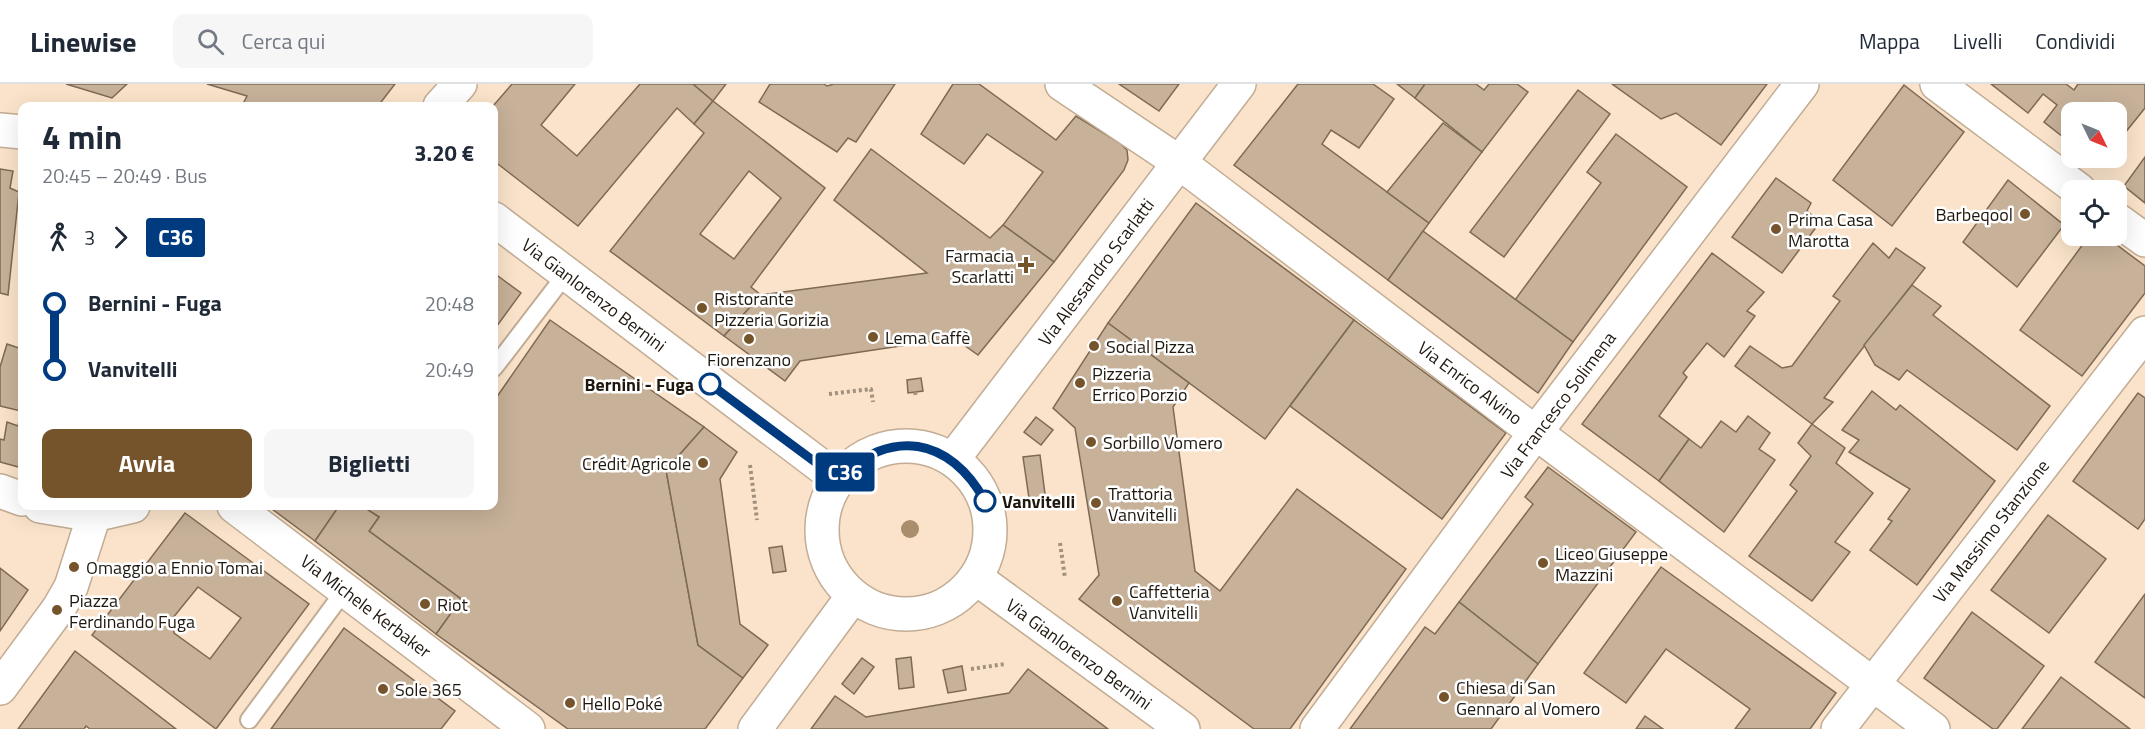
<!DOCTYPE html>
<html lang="it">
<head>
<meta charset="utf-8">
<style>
	:root { --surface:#fff; --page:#f6f6f7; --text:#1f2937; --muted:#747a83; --line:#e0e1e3; --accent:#75532b }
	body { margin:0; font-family:"Titillium Web",sans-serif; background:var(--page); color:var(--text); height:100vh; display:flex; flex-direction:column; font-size:22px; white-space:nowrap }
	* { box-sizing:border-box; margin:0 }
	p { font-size:20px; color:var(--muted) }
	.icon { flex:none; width:33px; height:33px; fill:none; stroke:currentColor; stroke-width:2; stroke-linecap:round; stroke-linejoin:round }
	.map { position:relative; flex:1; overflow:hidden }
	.panel { position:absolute; left:18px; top:18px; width:480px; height:408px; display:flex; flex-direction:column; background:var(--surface); border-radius:12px; box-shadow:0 6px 24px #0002 }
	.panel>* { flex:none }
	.badge { padding:0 12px; border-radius:4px; font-size:21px; line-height:39px }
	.needle { width:39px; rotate:133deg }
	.tools { position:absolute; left:2061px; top:18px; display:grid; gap:12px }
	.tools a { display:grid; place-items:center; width:66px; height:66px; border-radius:12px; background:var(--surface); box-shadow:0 6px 24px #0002; font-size:30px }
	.map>.badge { position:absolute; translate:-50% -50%; box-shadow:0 0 0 3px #fff }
	.legs { display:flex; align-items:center; gap:9px; height:66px; padding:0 24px; font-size:20px }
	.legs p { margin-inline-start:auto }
	.head { display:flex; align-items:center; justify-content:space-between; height:102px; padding:0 24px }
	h1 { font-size:33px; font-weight:700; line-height:45px }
	.primary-button { display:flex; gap:12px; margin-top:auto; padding:12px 24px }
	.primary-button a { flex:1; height:69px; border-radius:12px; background:var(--accent); color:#fff; font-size:24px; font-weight:700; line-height:69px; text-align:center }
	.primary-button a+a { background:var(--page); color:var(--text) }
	ul { padding:0 24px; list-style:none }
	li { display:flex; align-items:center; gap:21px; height:66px; font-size:22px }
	li i { display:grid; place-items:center; width:9px; height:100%; margin:0 8px; background:currentColor }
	li i::after { content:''; width:15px; height:15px; margin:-8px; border:4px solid; border-radius:50%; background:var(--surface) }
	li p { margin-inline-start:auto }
	li:first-child i { background:linear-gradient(#0000 50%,currentColor 0) }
	li:last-child i { background:linear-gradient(currentColor 50%,#0000 0) }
	header { display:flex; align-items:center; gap:36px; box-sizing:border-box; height:84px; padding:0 30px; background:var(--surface); border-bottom:2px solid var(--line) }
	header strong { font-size:28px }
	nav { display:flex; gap:33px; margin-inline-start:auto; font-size:21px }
	.search { width:420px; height:54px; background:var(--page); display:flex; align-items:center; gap:15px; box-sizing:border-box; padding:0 21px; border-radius:12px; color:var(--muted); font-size:22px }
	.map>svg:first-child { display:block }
	.building { fill:#c7b199; stroke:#7e6954; stroke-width:1.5; fill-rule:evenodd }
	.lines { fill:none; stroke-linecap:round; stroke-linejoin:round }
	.lane-casing { stroke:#c2ac94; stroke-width:20 }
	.street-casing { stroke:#c2ac94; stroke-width:36 }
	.secondary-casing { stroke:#c2ac94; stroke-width:36 }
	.path { stroke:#a2917e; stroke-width:4; stroke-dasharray:3 3; stroke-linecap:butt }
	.lane { stroke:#fff; stroke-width:16 }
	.street { stroke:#fff; stroke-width:33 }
	.secondary { stroke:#fff; stroke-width:33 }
	.tree { fill:#a98d6c }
	.line-1-casing { stroke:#fff; stroke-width:14 }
	.line-1 { stroke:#003b80; stroke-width:9 }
	.poi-dot { fill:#75532b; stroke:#fff; stroke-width:2 }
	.stop-1-dot { fill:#fff; stroke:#003b80; stroke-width:3 }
	.labels { text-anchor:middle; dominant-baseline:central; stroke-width:5; stroke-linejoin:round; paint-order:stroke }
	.poi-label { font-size:18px; fill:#20180f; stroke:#fff; text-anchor:start }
	.street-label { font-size:18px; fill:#20180f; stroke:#fff }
	.stop-label { font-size:18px; font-weight:bold; fill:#20180f; stroke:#fff; text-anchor:end }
</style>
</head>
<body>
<header>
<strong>Linewise</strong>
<div class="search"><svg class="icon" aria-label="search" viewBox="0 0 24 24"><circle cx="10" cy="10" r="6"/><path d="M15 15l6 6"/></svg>Cerca qui</div>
<nav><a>Mappa</a><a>Livelli</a><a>Condividi</a></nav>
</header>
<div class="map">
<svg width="2145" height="645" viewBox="0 0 2145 645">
	<rect width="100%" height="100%" fill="#fae3ca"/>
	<g class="building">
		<path d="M66,0h61l-15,14z"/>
		<path d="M207,0h188l-17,22h-136l5,-10z"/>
		<path d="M512,0h63l-34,41 36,31 63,-72h53l20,17 -19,23 -17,-16 -99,118 -84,-65 -1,-55z"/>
		<path d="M693,0h33l-13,17z"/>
		<path d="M770,0h54l3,2 7,-2h61l-39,58 -8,-4 -11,14 -78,-50z"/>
		<path d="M953,0h26l77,56 20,-24 44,27 7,7 1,10 -4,10 -70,92 -51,-37 40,-53 -56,-38 -23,30 -43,-30z"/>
		<path d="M1119,0h60l-20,27z"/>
		<path d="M1298,0h75l21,15 -35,49 -28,-18 -9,14 107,79 -41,57 -154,-115z"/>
		<path d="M1397,0h28l-10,14z"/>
		<path d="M1425,0h51l8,6 5,-6h28l11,8 -46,60 -67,-54z"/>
		<path d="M1612,0h155l-46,61 -45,-32 -15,6z"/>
		<path d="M1991,0h75l8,6 4,-6h67v24l-29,36v-32h-44v32l-28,-22 13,-17 -14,-11 -15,19z"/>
		<path d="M1904,1l60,47 -72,94 -59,-46z"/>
		<path d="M1578,6l32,24 -106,143 -34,-25z"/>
		<path d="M713,17l112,87 -74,99 10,8 -37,41 -114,-85 94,-118 -10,-9zM749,87l32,27 -47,61 -34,-25z"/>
		<path d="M1443,39l39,29 -53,71 -42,-31z"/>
		<path d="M1616,50l71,53 -114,155 -58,-42 86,-117 -14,-11z"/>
		<path d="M871,65l119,89 13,-13 51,37 -76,93 -24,-17 -154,23 -15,20 -61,-45 37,-41 166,-22 -93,-73z"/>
		<path d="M2145,73v46l-21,-17z"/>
		<path d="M0,85l13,2 -3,17 9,4 -11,103 -8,-2z"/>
		<path d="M1776,94l35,25 -4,8 13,11 -38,51 -50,-36z"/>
		<path d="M2008,96l56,45 -47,62 -54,-45z"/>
		<path d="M1196,119l158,117 -89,119 -157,-116z"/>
		<path d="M1423,147l150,111 -35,51 -150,-113z"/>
		<path d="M2089,152h16l40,30v27l-63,83 -62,-46z"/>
		<path d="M1873,159l16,15 7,-10 29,20 -101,130 9,4 -21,22 -77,-58 15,-20 32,22 10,-2 48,-65 -7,-5z"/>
		<path d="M1712,169l52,39 -17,19 8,5 -31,41 -17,-14 -24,30 4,4 -28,39 30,23 -30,42 -77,-57z"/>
		<path d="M494,189l27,20 -27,37z"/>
		<path d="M1912,201l29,21 -8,9 117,91 -33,44 -110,-80 -8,10 -24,-15 -11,-20z"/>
		<path d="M550,236l154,107 -38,43 32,175 45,33 -38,51h-137l-132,-95 25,-35 -92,-68 10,-14 -17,-11h132v-105z"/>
		<path d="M1354,236l152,113 -64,86 -152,-113z"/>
		<path d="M1108,239l81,60 -16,24 22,164 25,20 77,-102 109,80 -116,160h-36l-175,-130 20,-24 -24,-147 -22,-20z"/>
		<path d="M7,260l15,5v119l-22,-6v-23l4,1 3,-18 11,4 3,-15 -21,-5v-39z"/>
		<path d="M921,294l2,13 -15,2 -1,-13z"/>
		<path d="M1872,307l24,19 4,-5 95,76 -78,104 -47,-35 22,-29 -4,-2 22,-30 -61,-37 10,-12 -17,-10z"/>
		<path d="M2138,309l7,5v121l-7,10 -65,-48z"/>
		<path d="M1748,332l22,17 -11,16 16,11 -51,72 -65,-51 30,-42 12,9 20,-27 15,11z"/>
		<path d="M1036,333l17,13 -12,15 -17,-13z"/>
		<path d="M1812,340l33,24 -9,15 37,30 -38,49 15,10 -38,49 -63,-45 48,-65 -7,-6 21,-29 -13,-13z"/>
		<path d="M704,343l33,25 -17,27 20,145 28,21 -25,33 -45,-33 -32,-175z"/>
		<path d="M1040,371l6,47 -16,3 -7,-48z"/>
		<path d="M1548,383l88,65 -98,132 -79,-62 74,-98 -8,-7z"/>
		<path d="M268,422h71l-24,35z"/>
		<path d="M339,422h23l17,11 -10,14 92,68 -25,35 -121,-93z"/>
		<path d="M185,429l124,91 -93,125 -124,-94zM198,503l43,31 -31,41 -36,-26 -2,-14z"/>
		<path d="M2048,431l58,44 -57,74 -58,-43z"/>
		<path d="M782,462l4,25 -13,2 -4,-25z"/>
		<path d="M1661,483l175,126 -26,36h-75l15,-20 -84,-60 -40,54 -42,-30z"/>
		<path d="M0,484l28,22 -28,41z"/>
		<path d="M2145,510v104l-50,-36z"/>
		<path d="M1459,518l79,62 -47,65h-141l75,-102 10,7z"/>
		<path d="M1972,528l72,54 -47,63h-4l-69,-51z"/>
		<path d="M344,544l111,83 -14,18h-170z"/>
		<path d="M75,567l101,78h-86l-4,-3 -2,3h-66z"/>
		<path d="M911,573l3,30 -15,2 -3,-30z"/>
		<path d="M862,574l12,9 -20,27 -12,-10z"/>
		<path d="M962,582l4,24 -18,3 -5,-23z"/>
		<path d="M1028,585l80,60h-297l24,-33 31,21 143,-24z"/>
		<path d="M2061,593l69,52h-108z"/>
		<path d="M1645,632l18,13h-27z"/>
	</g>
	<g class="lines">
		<defs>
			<g id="lane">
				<path d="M494,284l72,-94"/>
				<path d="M249,636l96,-130"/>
			</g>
			<g id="street">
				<path d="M1062,0l118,79 340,258 413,308"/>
				<path d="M1937,0l142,106"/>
				<path d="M0,46l22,2"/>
				<path d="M2116,135l29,21"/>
				<path d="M953,375l286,-375"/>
				<path d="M0,407l22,8"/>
				<path d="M40,422l54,9 39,-9"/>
				<path d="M234,422l294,223"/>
				<path d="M0,604l59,-80 12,-21 23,-72"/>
				<path d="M755,645l98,-133"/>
				<path d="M1317,645l219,-297 266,-348"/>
				<path d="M1838,645l307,-396"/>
			</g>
			<g id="secondary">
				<path d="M440,22l20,-22"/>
				<path d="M494,135l344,260"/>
				<circle cx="906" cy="446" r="84"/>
				<path d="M976,494l207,151"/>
			</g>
		</defs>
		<use href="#lane" class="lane-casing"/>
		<use href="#street" class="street-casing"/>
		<use href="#secondary" class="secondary-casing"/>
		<g class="path">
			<path d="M915,308l1,5"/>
			<path d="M829,310l42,-5 2,13"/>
			<path d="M750,381l7,55"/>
			<path d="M1060,459l5,35"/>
			<path d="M971,585l34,-5"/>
		</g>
		<use href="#lane" class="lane"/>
		<use href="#street" class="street"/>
		<use href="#secondary" class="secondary"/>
	</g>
	<circle class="tree" cx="910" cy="445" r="9"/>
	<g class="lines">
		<defs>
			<path id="line-1" d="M710,300l128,95c52,-52 112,-42 147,22"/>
		</defs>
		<use href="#line-1" class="line-1-casing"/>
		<use href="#line-1" class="line-1"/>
	</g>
	<g class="poi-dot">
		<circle cx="2025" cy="130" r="6"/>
		<circle cx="1776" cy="145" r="6"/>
		<path d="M1023 172h6v6h6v6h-6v6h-6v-6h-6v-6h6z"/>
		<circle cx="702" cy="224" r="6"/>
		<circle cx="873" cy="253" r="6"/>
		<circle cx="749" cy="255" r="6"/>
		<circle cx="1094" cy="262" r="6"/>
		<circle cx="1080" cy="299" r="6"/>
		<circle cx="1091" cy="358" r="6"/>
		<circle cx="703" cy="379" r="6"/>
		<circle cx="1096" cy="419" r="6"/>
		<circle cx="1543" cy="479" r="6"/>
		<circle cx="74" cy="483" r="6"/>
		<circle cx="1117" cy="517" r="6"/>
		<circle cx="425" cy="520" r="6"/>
		<circle cx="57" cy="526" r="6"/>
		<circle cx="383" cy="605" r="6"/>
		<circle cx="1444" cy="613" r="6"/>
		<circle cx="570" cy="619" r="6"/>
	</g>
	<g class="stop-1-dot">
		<circle cx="710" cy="300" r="10"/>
		<circle cx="985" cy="417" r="10"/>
	</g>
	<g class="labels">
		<g class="poi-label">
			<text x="2013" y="130" text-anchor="end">Barbeqool</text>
			<text x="1788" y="135">Prima Casa<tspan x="1788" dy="21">Marotta</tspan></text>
			<text x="1014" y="171" text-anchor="end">Farmacia<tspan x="1014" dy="21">Scarlatti</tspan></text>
			<text x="714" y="214">Ristorante<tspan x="714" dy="21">Pizzeria Gorizia</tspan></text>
			<text x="885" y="253">Lema Caffè</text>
			<text x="1106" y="262">Social Pizza</text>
			<text x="749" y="275" text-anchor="middle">Fiorenzano</text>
			<text x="1092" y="289">Pizzeria<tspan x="1092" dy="21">Errico Porzio</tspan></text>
			<text x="1103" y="358">Sorbillo Vomero</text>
			<text x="691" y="379" text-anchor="end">Crédit Agricole</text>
			<text x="1108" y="409">Trattoria<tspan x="1108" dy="21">Vanvitelli</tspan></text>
			<text x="1555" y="469">Liceo Giuseppe<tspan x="1555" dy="21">Mazzini</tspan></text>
			<text x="86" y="483">Omaggio a Ennio Tomai</text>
			<text x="1129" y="507">Caffetteria<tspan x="1129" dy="21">Vanvitelli</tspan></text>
			<text x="69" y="516">Piazza<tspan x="69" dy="21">Ferdinando Fuga</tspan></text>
			<text x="437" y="520">Riot</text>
			<text x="1456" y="603">Chiesa di San<tspan x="1456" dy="21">Gennaro al Vomero</tspan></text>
			<text x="395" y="605">Sole 365</text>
			<text x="582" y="619">Hello Poké</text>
		</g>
		<g class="street-label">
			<text transform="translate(1096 188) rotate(-53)">Via Alessandro Scarlatti</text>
			<text transform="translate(594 211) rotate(37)">Via Gianlorenzo Bernini</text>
			<text transform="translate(1470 299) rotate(37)">Via Enrico Alvino</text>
			<text transform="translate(1558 321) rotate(-53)">Via Francesco Solimena</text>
			<text transform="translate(1991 447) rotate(-52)">Via Massimo Stanzione</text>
			<text transform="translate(366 522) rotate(37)">Via Michele Kerbaker</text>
			<text transform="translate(1079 570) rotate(36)">Via Gianlorenzo Bernini</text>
		</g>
		<g class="stop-label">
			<text x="694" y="300">Bernini - Fuga</text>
			<text x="1002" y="417" text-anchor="start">Vanvitelli</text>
		</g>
	</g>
</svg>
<div class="tools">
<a><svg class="needle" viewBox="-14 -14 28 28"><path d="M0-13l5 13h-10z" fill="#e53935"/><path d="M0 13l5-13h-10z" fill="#747a83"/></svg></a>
<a><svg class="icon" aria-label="locate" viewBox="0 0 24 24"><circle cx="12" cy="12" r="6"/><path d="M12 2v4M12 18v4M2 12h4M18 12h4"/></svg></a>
</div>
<b class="badge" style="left:845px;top:388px;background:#003b80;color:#fff">C36</b>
<section class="panel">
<div class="head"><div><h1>4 min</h1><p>20:45 – 20:49 · Bus</p></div><b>3.20 €</b></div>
<div class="legs"><svg class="icon" aria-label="walk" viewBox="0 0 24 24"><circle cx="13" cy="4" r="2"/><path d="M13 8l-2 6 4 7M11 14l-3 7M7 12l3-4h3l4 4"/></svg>3<svg class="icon" aria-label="forward" viewBox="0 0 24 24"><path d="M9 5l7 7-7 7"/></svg><b class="badge" style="background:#003b80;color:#fff">C36</b></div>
<ul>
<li><i style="color:#003b80"></i><b>Bernini - Fuga</b><p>20:48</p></li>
<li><i style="color:#003b80"></i><b>Vanvitelli</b><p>20:49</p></li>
</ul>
<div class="primary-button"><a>Avvia</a><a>Biglietti</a></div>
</section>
</div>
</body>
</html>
